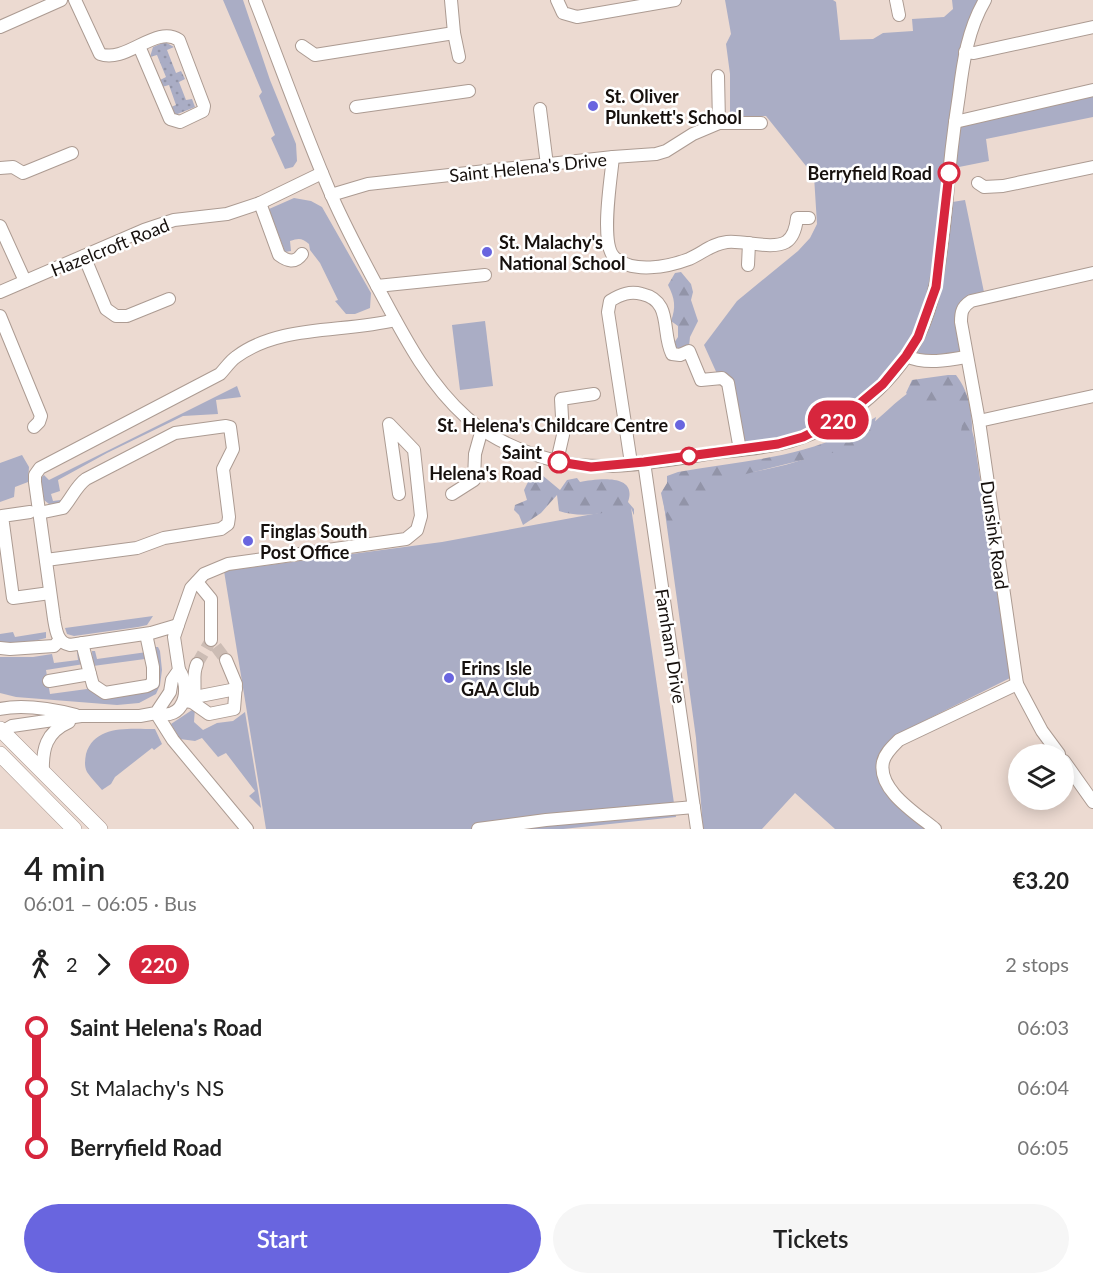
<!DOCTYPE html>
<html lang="en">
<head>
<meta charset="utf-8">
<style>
	:root { --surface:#fff; --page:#f6f6f6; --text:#222; --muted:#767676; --accent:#6965df }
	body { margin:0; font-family:Lato,sans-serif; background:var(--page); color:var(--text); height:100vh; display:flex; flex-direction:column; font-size:22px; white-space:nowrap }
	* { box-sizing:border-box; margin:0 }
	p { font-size:20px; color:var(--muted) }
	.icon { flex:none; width:33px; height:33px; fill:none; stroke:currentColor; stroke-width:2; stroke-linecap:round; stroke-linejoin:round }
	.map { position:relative; height:829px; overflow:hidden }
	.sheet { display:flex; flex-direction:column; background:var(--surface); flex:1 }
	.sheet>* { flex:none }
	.badge { padding:0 12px; border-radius:20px; font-size:21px; line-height:39px }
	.controls { position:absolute; left:1008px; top:744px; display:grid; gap:12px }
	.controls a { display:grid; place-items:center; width:66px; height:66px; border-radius:50%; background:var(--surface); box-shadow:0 3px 15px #0003; font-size:30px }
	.map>.badge { position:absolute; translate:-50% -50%; box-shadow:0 0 0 3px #fff }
	.legs { display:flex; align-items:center; gap:9px; height:66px; padding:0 24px; font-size:20px }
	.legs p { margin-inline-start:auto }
	.headline { display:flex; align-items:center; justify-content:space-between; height:102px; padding:0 24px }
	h1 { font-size:33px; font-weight:600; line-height:45px }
	.primary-button { display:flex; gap:12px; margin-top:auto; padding:12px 24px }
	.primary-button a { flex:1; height:69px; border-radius:36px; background:var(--accent); color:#fff; font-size:24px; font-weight:600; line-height:69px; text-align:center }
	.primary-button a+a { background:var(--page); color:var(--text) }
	ul { padding:0 24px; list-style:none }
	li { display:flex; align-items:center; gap:21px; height:60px; font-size:22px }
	li i { display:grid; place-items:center; width:9px; height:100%; margin:0 8px; background:currentColor }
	li i::after { content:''; width:15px; height:15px; margin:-8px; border:4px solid; border-radius:50%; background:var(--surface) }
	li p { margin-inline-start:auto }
	li:first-child i { background:linear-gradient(#0000 50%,currentColor 0) }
	li:last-child i { background:linear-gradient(currentColor 50%,#0000 0) }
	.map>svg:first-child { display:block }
	.grass { fill:#aaadc5 }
	.forest { fill:url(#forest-firs) }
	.park { fill:url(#park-dots) }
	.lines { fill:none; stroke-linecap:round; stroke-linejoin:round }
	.minor-tunnel { stroke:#ccbcb4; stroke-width:12; stroke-dasharray:12 6; stroke-linecap:butt }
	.minor-casing { stroke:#ac9b92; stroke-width:14 }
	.major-casing { stroke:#ac9b92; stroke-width:16 }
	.minor { stroke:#fff; stroke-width:12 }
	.major { stroke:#fff; stroke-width:15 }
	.line-1-casing { stroke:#fff; stroke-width:14 }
	.line-1 { stroke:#d7263d; stroke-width:9 }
	.poi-dot { fill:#6965df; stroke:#fff; stroke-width:2 }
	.stop-1-dot { fill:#fff; stroke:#d7263d; stroke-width:3 }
	.labels { text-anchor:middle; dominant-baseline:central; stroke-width:5; stroke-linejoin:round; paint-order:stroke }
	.poi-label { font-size:18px; font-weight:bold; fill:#16100d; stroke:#fff; text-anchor:start }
	.street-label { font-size:18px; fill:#16100d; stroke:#fff }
	.stop-label { font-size:18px; font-weight:bold; fill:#16100d; stroke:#fff; text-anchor:end }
</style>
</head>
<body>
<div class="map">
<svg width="1093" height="829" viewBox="0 0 1093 829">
	<defs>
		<pattern id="forest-firs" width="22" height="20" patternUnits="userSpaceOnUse" patternTransform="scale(1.5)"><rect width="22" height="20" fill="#aaadc5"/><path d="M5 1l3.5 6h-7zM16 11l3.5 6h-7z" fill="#9294a8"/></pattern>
		<pattern id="park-dots" width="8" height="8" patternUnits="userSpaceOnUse" patternTransform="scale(1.5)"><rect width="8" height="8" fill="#aaadc5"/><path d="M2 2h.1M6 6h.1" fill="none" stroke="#9294a8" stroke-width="1.8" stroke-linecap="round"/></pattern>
	</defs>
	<rect width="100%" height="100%" fill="#ecdad1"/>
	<g class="grass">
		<path d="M223,0h20l27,80 26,64 1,17 -4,6 -8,2 -14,-31 4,-3 -16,-39 3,-4z"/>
		<path d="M725,0h108l3,2 4,38 33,-1 10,-6 30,-2 -1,-12 32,-2 9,-8 -1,-9h33l-15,33 -24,170 19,-3 20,97 -21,9 2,51 -54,1 -26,24 -62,46 -83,21 -4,-31 -33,-73 33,-44 61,-50 12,-13 7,-14 -3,-48 -48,-60 -36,1v-43l-4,-30 5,-10z"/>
		<path d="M1093,92v25l-107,22 3,22 -35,7 5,-46z"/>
		<path d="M294,198l17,3 11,6 49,86 -1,15 -15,6h-9l-11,-13 3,-1 -18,-37 -10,-13 -1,-6c-7,-6 -10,-6 -19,-3l1,10 -6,1 -16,-43z"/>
		<path d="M485,321l8,65 -33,4 -8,-65z"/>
		<path d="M237,386l4,11 -25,3 2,14 -35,2 -76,37 -49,27 2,11 -9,3 2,7 8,-1 -1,3 -11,1 -5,-4 -3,-22 3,-3 5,5z"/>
		<path d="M908,393l49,1 9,14 8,30 36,240 -114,57 -13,15 1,36 44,43h-93l-40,-36 -33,36h-59l-7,-91 -33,-240 8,-14c63,-9 128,-14 183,-47 20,-12 35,-30 54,-44z"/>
		<path d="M22,455l7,12 -1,15 -13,5 -1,10 -14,5v-39z"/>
		<path d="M631,507l45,310 -113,12h-297l-42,-258 218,-29z"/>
		<path d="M153,616l-6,9 -9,2 -64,9 -7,-2 -2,-6z"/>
		<path d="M13,632l2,5 31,-5v6l-12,3 -5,5 -29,-1v-11z"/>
		<path d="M152,647h6l2,4 2,19 -2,15 -4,9 -17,9 -22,2 -101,-8 -16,-4v-36h33l19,-3 2,9 24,-3 -1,-8 5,2 2,10 -38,6 4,24 37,-5 -1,-7 12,14 53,-7z"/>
		<path d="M92,651h3l2,8 50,-7 -2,7 -52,7z"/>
		<path d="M195,708l-1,14 9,8 14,-7 16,-2 12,-9 16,96 -12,-12 6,-5 -29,-38 -8,4 -16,-19 -7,3 -15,-2 -9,-15z"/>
		<path d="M155,729l7,15 -8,6 -2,-2 -37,29 -4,7 -9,6c-5,-6 -11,-12 -15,-18 -3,-6 -2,-12 -1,-18 9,-30 44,-25 69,-25z"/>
	</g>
	<g class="forest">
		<path d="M681,272l10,12 2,8 -2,8 7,21 -8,16 -1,9 -14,4 -1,-7 4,-6v-11l-7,-5c5,-14 4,-22 -3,-36l7,-12z"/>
		<path d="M948,375h8c15,19 17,44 16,67l-11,-11 3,-17 -4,-10c-19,-1 -40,5 -54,-11l6,-13z"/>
		<path d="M876,417l-4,18 -17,15 -24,3 -117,29 -7,12 -3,10 -18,4 -3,18 -14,4 -8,-37 6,-10v-7l11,-4c55,-10 114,-13 166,-37 11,-5 21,-12 32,-18z"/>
		<path d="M542,475l18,15 7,-10 10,-2 3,4c17,-3 58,-9 48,20l6,7v6l-3,-7c-24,4 -48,11 -72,3l-2,-16 -16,18 -18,12 -4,-10 -5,-5 1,-5 12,-5 -3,-10 6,-12z"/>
	</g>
	<path class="park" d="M165,42l9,5 -7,3 9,23 5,-2 4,8 -6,3 7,18 6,-1 3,8 -20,8 -4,-8 5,-2 -7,-20 -7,2 -2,-7 6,-3 -9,-22 -7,2 3,-10z"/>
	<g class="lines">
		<path class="minor-tunnel" d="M197,664l14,-24 15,20"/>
		<defs>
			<g id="minor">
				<path d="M75,0l25,54c26,10 56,-30 79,-14l25,66 -1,5 -23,11 -10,-3 -31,-73"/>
				<path d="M255,0c25,64 48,129 75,192 16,37 35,72 54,107 23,43 46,86 83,119 24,21 58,35 89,43 51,13 113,-2 165,-9 19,-2 40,-4 59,-8 58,-14 110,-54 138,-107 20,-40 23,-86 28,-129 3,-38 7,-75 13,-113 4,-33 9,-66 26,-95"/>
				<path d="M451,0l3,33 5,24"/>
				<path d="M557,0l6,13 14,4 98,-17"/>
				<path d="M896,0l3,15"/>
				<path d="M0,27l61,-27"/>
				<path d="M302,46l13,9 139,-22"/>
				<path d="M965,52l9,1 119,-26"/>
				<path d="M718,76l1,47"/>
				<path d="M356,107l113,-16"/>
				<path d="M540,109l7,56"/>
				<path d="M955,122l138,-32"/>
				<path d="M613,157c-2,21 -13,86 1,100 18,17 54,10 75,2 14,-6 22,-15 38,-17 16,-2 45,8 59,0 8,-5 10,-15 11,-24h12"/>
				<path d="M0,168l13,-1 10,6 49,-20"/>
				<path d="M978,183l6,4 19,-1 90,-19"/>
				<path d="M331,195l37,-11 245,-27 43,-3 10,-3 27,-17 26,-11h42"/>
				<path d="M260,203l19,52c8,6 16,9 23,-1"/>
				<path d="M0,226l25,55"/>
				<path d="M84,256l22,53 10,7h11l42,-17"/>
				<path d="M748,265l1,-22"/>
				<path d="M377,286l108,-11"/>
				<path d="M0,292l144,-62 30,-10 53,-6 33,-11 62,-30"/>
				<path d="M0,316l41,100 -2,6 -5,5"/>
				<path d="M906,356c21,9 39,4 61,1"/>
				<path d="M979,421l114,-25"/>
				<path d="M557,461l6,-26 -2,-36 33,-5"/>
				<path d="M644,462l53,367"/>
				<path d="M631,463l-23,-151 2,-11c11,-7 20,-10 32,-7 31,7 19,38 30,60l8,1 9,-4 12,29 21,-2 6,5 12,67"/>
				<path d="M452,494l22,-14 1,-26 7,-25"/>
				<path d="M30,512l-28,4 11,82 37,-5"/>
				<path d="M39,513l24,-5c9,-10 13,-22 23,-29l89,-46 51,-7 4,1 3,22 -10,20 6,48 -1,7 -7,5 -57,9 -27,10 -91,12"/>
				<path d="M197,582l14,17v41"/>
				<path d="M178,625l13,-37 13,-14 24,-10 178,-25 11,-9 4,-14 -7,-66 -25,-26 10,70"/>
				<path d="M0,648l10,1 44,-3 6,-6"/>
				<path d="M90,674l3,11 12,8 42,-7 6,-3v-16l-7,-33"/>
				<path d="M49,681l41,-7 -8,-31"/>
				<path d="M195,697l41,-8"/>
				<path d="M184,701l8,1 17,12 25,-5 2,-25 -10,-24"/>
				<path d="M192,702c6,-13 -1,-26 5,-38"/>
				<path d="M0,709c24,-5 52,0 76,6"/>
				<path d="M156,713l17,27 74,89"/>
				<path d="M156,713c28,9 36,-24 23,-43"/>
				<path d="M0,733l12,-7 69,-10h59l16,-3 14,-21 2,-12 7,-10 -5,-33 4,-12 -27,8 -81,12c-13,-2 -14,-15 -16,-26l-19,-137v-7l5,-7 180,-94c5,-5 10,-13 16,-17 44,-33 107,-24 159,-37"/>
				<path d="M1059,754l-17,-23 -25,-47 -38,-263 -18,-99c0,-10 1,-15 10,-21l122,-28"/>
				<path d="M1064,761l29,41"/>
				<path d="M43,773c-1,-24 3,-41 26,-51"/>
				<path d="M478,829l68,-9 148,-13"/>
				<path d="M935,829c-18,-15 -58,-39 -52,-67 2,-9 10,-16 16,-22l118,-56"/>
			</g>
			<g id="major">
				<path d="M0,729l100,100"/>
				<path d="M0,754l74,75"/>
			</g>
		</defs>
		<use href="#minor" class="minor-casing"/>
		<use href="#major" class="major-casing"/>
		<use href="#minor" class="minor"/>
		<use href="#major" class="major"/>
	</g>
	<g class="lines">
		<defs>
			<path id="line-1" d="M559,462l32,5 53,-5 134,-18 25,-7 42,-21 38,-32 23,-28 12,-19 18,-50 13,-114"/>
		</defs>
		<use href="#line-1" class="line-1-casing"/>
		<use href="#line-1" class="line-1"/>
	</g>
	<g class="poi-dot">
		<circle cx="593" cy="106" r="6"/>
		<circle cx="487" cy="252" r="6"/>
		<circle cx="680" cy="425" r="6"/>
		<circle cx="248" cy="541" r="6"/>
		<circle cx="449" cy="678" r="6"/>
	</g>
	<g class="stop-1-dot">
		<circle cx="949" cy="173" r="10"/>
		<circle cx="689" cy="456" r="8"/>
		<circle cx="559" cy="462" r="10"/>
	</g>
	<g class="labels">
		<g class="poi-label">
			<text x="605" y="96">St. Oliver<tspan x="605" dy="21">Plunkett's School</tspan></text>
			<text x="499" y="242">St. Malachy's<tspan x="499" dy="21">National School</tspan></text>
			<text x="668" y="425" text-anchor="end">St. Helena's Childcare Centre</text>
			<text x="260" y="531">Finglas South<tspan x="260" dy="21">Post Office</tspan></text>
			<text x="461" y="668">Erins Isle<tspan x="461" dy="21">GAA Club</tspan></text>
		</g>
		<g class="street-label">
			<text transform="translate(528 167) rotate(-6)">Saint Helena's Drive</text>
			<text transform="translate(110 247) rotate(-22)">Hazelcroft Road</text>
			<text transform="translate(995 535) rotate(82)">Dunsink Road</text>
			<text transform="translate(671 646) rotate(81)">Farnham Drive</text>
		</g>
		<g class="stop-label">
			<text x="932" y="173">Berryfield Road</text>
			<text x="542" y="452">Saint<tspan x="542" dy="21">Helena's Road</tspan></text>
		</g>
	</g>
</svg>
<div class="controls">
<a><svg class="icon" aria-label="layers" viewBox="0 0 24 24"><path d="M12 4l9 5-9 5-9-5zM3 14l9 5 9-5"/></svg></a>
</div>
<b class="badge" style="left:838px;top:420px;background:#d7263d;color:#fff">220</b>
</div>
<section class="sheet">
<div class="headline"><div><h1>4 min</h1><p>06:01 – 06:05 · Bus</p></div><b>€3.20</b></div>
<div class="legs"><svg class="icon" aria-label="walk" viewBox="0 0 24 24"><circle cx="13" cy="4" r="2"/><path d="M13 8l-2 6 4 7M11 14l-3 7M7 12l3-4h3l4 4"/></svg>2<svg class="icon" aria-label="forward" viewBox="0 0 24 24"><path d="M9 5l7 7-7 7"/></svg><b class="badge" style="background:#d7263d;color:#fff">220</b><p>2 stops</p></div>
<ul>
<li><i style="color:#d7263d"></i><b>Saint Helena's Road</b><p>06:03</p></li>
<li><i style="color:#d7263d"></i><span>St Malachy's NS</span><p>06:04</p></li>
<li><i style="color:#d7263d"></i><b>Berryfield Road</b><p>06:05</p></li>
</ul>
<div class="primary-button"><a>Start</a><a>Tickets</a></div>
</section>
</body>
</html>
